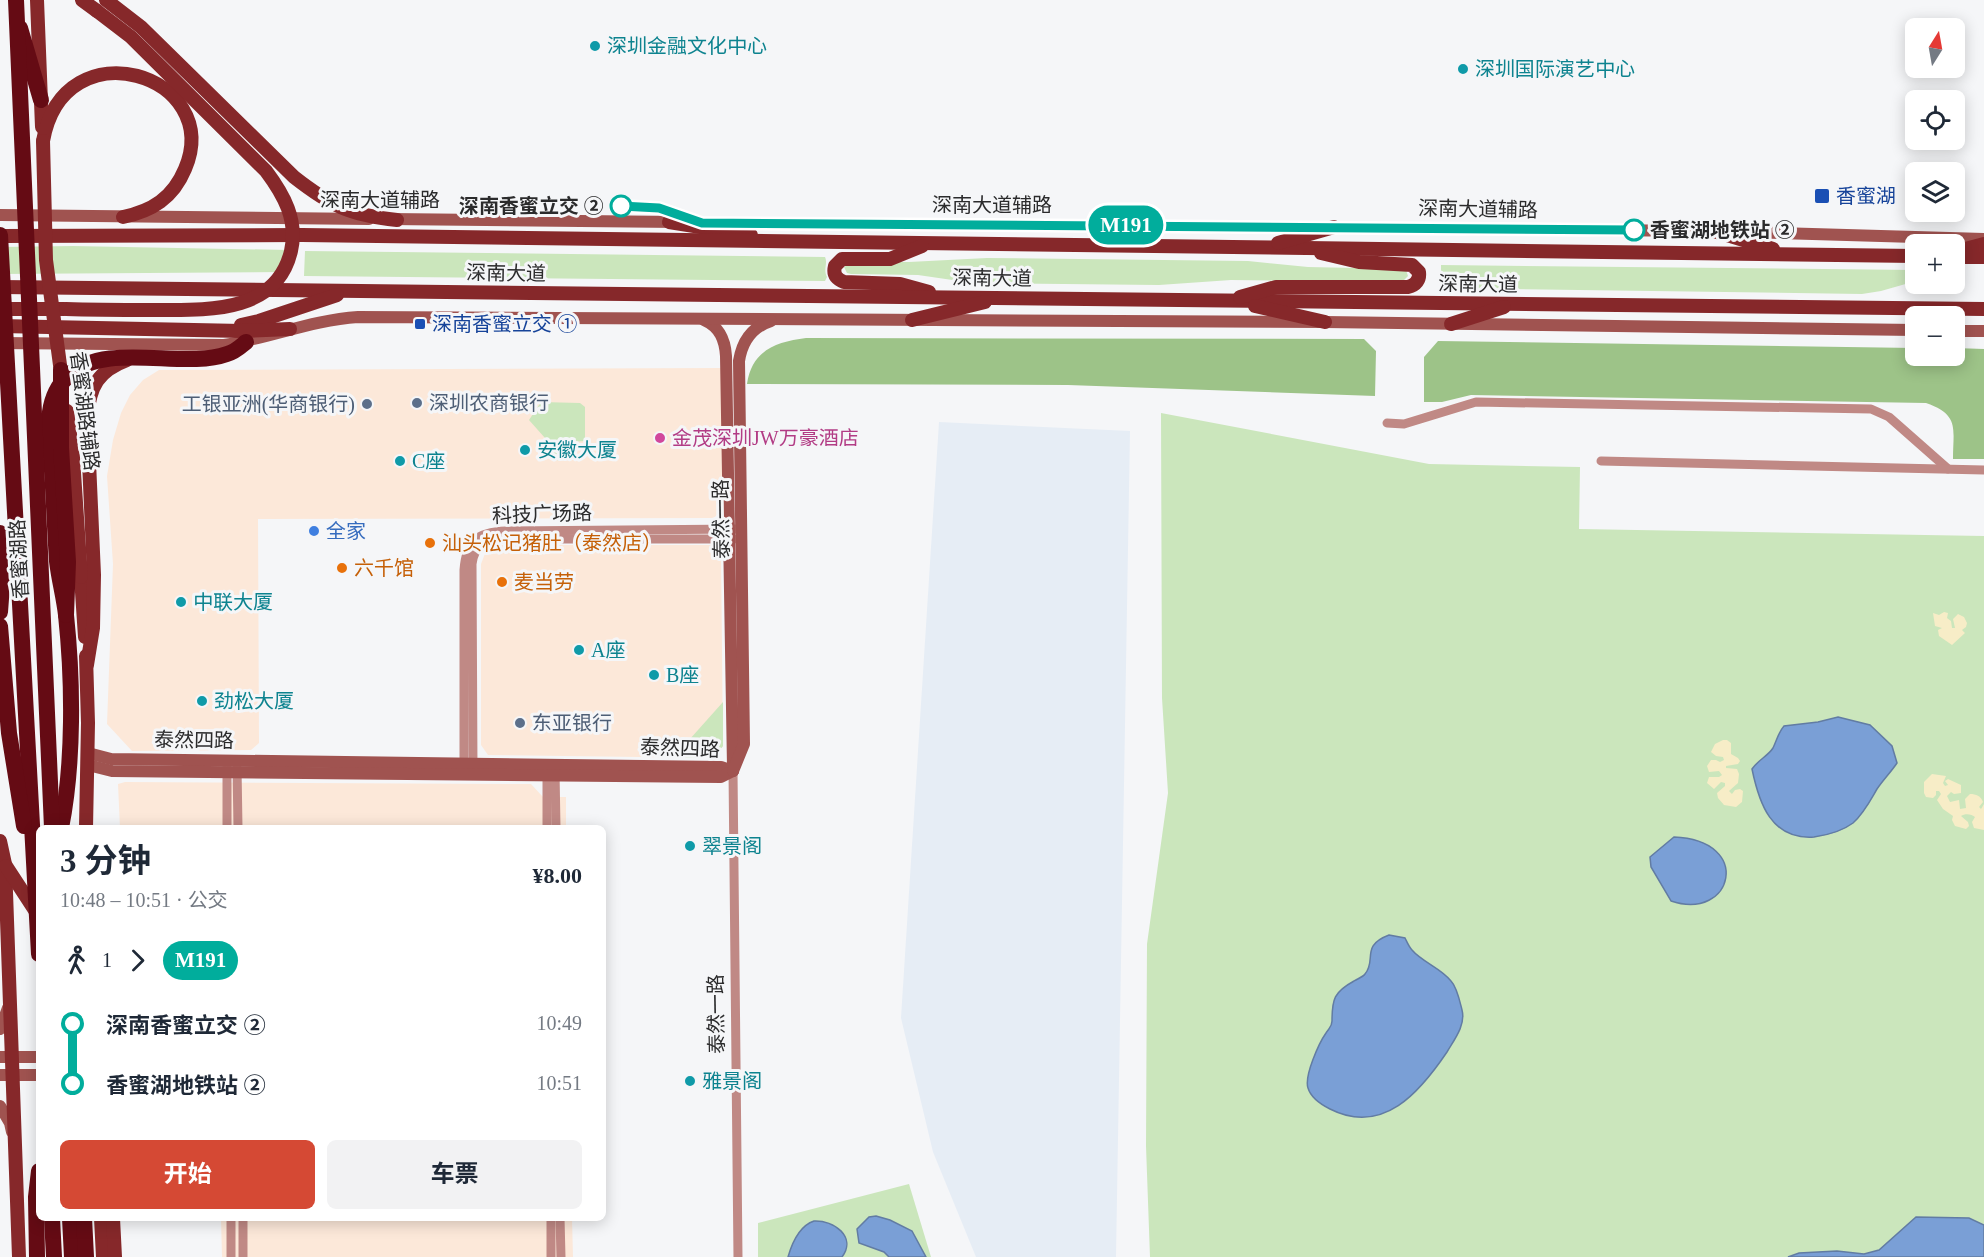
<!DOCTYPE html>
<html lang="zh">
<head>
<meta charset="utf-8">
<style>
	:root { --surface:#fff; --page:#f2f2f3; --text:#1f2937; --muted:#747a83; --accent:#d54934 }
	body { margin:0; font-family:"Times New Roman","Noto Sans SC",serif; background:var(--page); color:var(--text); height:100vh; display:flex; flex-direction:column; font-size:22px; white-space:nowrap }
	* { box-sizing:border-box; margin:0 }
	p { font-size:20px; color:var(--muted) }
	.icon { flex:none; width:33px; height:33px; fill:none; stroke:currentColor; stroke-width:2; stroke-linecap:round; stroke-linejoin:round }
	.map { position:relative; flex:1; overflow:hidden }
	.panel { position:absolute; left:36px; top:825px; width:570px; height:396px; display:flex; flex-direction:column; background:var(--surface); border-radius:9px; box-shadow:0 3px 15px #0003 }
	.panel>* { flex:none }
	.badge { padding:0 12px; border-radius:20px; font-size:21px; line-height:39px }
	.needle { width:39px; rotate:11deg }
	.buttons { position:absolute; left:1905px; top:18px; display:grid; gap:12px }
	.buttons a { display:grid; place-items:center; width:60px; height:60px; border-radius:9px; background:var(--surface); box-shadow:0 3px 15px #0003; font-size:30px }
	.map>.badge { position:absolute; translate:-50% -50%; box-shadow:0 0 0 3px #fff }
	.legs { display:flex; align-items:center; gap:9px; height:66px; padding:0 24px; font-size:20px }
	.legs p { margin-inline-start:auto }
	.headline { display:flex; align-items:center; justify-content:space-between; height:102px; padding:0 24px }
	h1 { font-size:33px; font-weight:700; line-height:45px }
	.primary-button { display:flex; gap:12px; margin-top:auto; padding:12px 24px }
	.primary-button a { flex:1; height:69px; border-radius:9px; background:var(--accent); color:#fff; font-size:24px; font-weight:700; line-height:69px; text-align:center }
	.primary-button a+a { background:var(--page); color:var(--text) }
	ul { padding:0 24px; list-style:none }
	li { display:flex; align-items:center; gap:21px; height:60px; font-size:22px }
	li i { display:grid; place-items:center; width:9px; height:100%; margin:0 8px; background:currentColor }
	li i::after { content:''; width:15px; height:15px; margin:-8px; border:4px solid; border-radius:50%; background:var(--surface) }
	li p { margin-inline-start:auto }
	li:first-child i { background:linear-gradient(#0000 50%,currentColor 0) }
	li:last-child i { background:linear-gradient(currentColor 50%,#0000 0) }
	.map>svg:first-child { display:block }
	.commercial { fill:#fce8d9 }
	.built { fill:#e6edf5 }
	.green { fill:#cbe6bc }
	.forest { fill:#9dc388 }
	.sand { fill:#f7edc7 }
	.water { fill:#7a9fd6; stroke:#627ca3; stroke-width:1.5 }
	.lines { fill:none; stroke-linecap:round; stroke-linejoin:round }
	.street { stroke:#c08985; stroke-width:9 }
	.secondary { stroke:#a05350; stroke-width:12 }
	.primary { stroke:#86282a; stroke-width:14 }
	.highway { stroke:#650b14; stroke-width:16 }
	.primary-bridge { stroke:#86282a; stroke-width:14 }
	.highway-bridge { stroke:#650b14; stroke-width:16 }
	.line-1-casing { stroke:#fff; stroke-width:14 }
	.line-1 { stroke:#01ad9c; stroke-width:9 }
	.culture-dot { fill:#0f9aa8; stroke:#f5f6f8; stroke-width:2 }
	.transit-dot { fill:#1a4fb4; stroke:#f5f6f8; stroke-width:2 }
	.stop-1-dot { fill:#fff; stroke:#01ad9c; stroke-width:3 }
	.service-dot { fill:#5c6f8a; stroke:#f5f6f8; stroke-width:2 }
	.hotel-dot { fill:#d1479c; stroke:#f5f6f8; stroke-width:2 }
	.shop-dot { fill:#3f7fe0; stroke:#f5f6f8; stroke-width:2 }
	.food-dot { fill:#e8710a; stroke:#f5f6f8; stroke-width:2 }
	.labels { text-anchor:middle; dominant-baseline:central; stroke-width:6; stroke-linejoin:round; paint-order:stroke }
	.culture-label { font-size:20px; fill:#0d838f; stroke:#f5f6f8; text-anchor:start }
	.transit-label { font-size:20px; fill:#164399; stroke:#f5f6f8; text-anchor:start }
	.street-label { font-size:20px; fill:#2b2b2c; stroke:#f5f6f8 }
	.stop-label { font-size:20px; font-weight:bold; fill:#2b2b2c; stroke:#f5f6f8; text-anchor:end }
	.service-label { font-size:20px; fill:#4e5e75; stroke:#f5f6f8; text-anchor:start }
	.hotel-label { font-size:20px; fill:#b23c85; stroke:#f5f6f8; text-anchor:start }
	.shop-label { font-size:20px; fill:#366cbe; stroke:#f5f6f8; text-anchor:start }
	.food-label { font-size:20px; fill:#c56008; stroke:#f5f6f8; text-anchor:start }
</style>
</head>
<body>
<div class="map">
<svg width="1984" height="1257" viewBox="0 0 1984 1257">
	<rect width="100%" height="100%" fill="#f5f6f8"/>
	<g class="commercial">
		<path d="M723,368v140l-9,10 -456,1 1,224 -8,7 -119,1 -25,-27 6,-160 -6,-88 6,-36 8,-27 9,-18 13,-15 16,-10z"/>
		<path d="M498,545h215l8,10 2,191 -9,12 -226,-3 -7,-10v-181l5,-13z"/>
		<path d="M125,782l406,2 12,13h23v31h-446l-2,-44z"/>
		<path d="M221,1218h351l1,39h-351z"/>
	</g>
	<path class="built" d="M939,422l191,9 -14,826h-140l-43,-105 -32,-134z"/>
	<g class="green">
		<path d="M73,246l216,4 -1,22 -288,2v-27z"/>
		<path d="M305,251l520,6c3,7 -2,12 2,20l-2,4 -521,-5z"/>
		<path d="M987,258l261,3 60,6 95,2 3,1 2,6 -6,6 -171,-2 -72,5 -186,-2 -55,-8 -67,-1 -4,-1 -3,-6 8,-5h57z"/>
		<path d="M1441,265l474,5 1,11 -35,10 -19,3 -421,-6z"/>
		<path d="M541,402l39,1 5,4v34l-15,1 -12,19 -13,-23 -16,-18z"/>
		<path d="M1161,413l268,51 151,3 -1,62 405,7v721h-834l-4,-111 1,-202 21,-151 -6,-95z"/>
		<path d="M723,702v44l-9,12h-41z"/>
		<path d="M909,1184l22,73h-173v-34z"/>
	</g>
	<g class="forest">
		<path d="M806,338l558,1 12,12 -1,45 -307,-11 -321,-1c5,-34 29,-42 59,-46z"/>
		<path d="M1438,341l477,7 1,8h38l1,-8 29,1v110h-31c0,-31 7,-44 -27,-56l-455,-8 -29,7h-18v-45z"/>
	</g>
	<g class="sand">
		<path d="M1944,612l4,1 -1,5 4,3 1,7h3l-2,-9 5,-5 6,3 3,6 -1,4 -4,3 3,3 -13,12 -13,-9 -1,-6 4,-2 -7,-2 -2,-13 6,2z"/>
		<path d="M1723,740h4l4,3v11l7,4 2,3 -2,3 -12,2v2l11,1 2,5 -1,9 -9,8 3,3 3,-4 5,-1 3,2 -1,11 -6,5 -12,-2 -6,-7 -1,-5 8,-7v-3l-4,-1 -7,7 -7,-6 2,-6h10l3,-2 -3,-4 -10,1 -2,-6 4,-6h5l4,2 4,-2 -1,-3 -7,-1 -5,-4 4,-8z"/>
		<path d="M1932,774l14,2 -3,7 2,3 3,-1 -3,-4 3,-2 13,6v8l-7,1 -3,-2 -4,4 3,6 9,-2 1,9 6,-1 -1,-9 5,-5c6,0 11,2 13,8l-4,5 2,2 3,-5v26l-10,-2 -2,-6 3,-5c-3,-3 -10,-4 -14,-1l7,6 1,4 -3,3 -11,-3 -3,-6 1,-4 -10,-7 -6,-9 4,-6 -2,-3h-3v4l-3,3 -7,-1 -2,-4v-11z"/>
	</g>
	<g class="water">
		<path d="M1838,717l32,8 22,21 5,17c-6,9 -14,17 -20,26 -7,12 -13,24 -24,34 -12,9 -25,12 -39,14 -43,3 -55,-34 -62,-68 6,-9 16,-13 21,-21 4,-8 5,-15 11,-22l34,-4z"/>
		<path d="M1674,837c80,3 59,85 -3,64l-20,-34 -1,-10z"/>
		<path d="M1389,935l16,3c2,4 4,9 7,12 10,12 29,18 39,31 6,6 9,21 11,29 4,15 -8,30 -15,42 -27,40 -64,84 -117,57 -8,-4 -19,-11 -22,-21 -4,-12 11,-45 18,-55 3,-5 6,-6 6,-12 0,-22 2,-29 22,-40 3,-2 9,-4 11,-7 12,-14 -5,-28 24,-39z"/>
		<path d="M876,1216l14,4 22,11 14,26h-37l-5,-5 -25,-9 -2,-14 12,-12z"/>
		<path d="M1916,1217l53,1 15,7v32h-196l11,-4 38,-2 27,3 15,-4z"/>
		<path d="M814,1221c20,-1 43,16 28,36h-54c4,-14 11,-31 26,-36z"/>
	</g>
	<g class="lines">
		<g class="street">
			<path d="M1387,423l17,1 72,-22 395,7 18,8 59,52"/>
			<path d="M1601,461l383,9"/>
			<path d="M227,766v62"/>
			<path d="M237,767l1,61"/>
			<path d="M473,769l-1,-205c2,-19 15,-24 33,-25h229"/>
			<path d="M464,770v-200c2,-29 13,-38 42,-39l235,-2"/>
			<path d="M547,770v58"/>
			<path d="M555,770l1,58"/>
			<path d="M733,771l5,486"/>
			<path d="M231,1218v39"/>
			<path d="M243,1218v39"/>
			<path d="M551,1218v39"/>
			<path d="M560,1218l1,39"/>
		</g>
		<g class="secondary">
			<path d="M0,215l369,4"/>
			<path d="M389,219l289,3"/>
			<path d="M701,223l1013,8 270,8"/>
			<path d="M704,320c16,7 21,20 22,36l7,411"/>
			<path d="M1954,331h30"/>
			<path d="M0,343l224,2c46,-7 88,-25 134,-28l967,5 591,8"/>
			<path d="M88,753l23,6 610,8 12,4"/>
			<path d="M88,765l24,6 609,6 12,-6"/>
			<path d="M733,771l11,-27 -5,-383c3,-19 13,-34 32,-40"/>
			<path d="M0,1029l8,-21"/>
			<path d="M0,1057h39"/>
			<path d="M0,1075h39"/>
			<path d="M0,1106l10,17 2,9"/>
		</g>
		<g class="primary">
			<path d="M37,0l5,127"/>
			<path d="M82,0l15,11"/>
			<path d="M106,0l35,27 153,150c37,29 56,38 103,43"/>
			<path d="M43,141c21,-117 182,-66 142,28 -12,29 -33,42 -62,48"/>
			<path d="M669,222l82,13"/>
			<path d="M1714,231l59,18"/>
			<path d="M0,236l302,-1 1614,21"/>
			<path d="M1278,243l56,-16"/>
			<path d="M922,246l-32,13h-48l-7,7c-2,8 1,13 9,16l56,2 29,8"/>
			<path d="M1954,252l30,-8"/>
			<path d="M1956,257h28"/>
			<path d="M0,287l1984,22"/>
			<path d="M1240,297l36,-10h132c8,-2 12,-7 11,-15l-7,-7 -53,-3 -38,-9"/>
			<path d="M1255,306l70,16"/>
			<path d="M0,309h64"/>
			<path d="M912,320l73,-18"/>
			<path d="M1451,324l53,-17"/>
			<path d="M241,325l18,-4 78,-26"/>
			<path d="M0,326l242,5 48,-2"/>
			<path d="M81,577l4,60"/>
			<path d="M87,665l6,-37 1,-53 -7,-159c3,-30 11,-45 40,-56"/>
			<path d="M86,828l2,-105 -2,-67"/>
			<path d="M0,841l5,23 14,393"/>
			<path d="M6,866l32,49"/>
			<path d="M101,1218l2,39"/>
			<path d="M113,1218l2,39"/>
		</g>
		<g class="highway">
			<path d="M20,28l21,72"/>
			<path d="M61,828c13,-65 12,-147 5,-213 -2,-18 -7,-36 -9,-54 -2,-30 -3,-60 -5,-90 -1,-19 -4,-40 -2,-59 2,-14 8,-27 18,-36 38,-36 115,-6 159,-22 8,-2 13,-7 19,-12"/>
			<path d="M52,1218l2,39"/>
			<path d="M70,1218l2,39"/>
			<path d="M84,1218l2,39"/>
			<path d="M37,1257l-1,-60 3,-26"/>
		</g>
		<g class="primary-bridge">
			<path d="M43,141l3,119 16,120"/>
			<path d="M66,309c29,1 58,1 87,1 51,0 123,5 138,-59 7,-31 -7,-56 -25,-80l-135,-134 -34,-26"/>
			<path d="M67,411l6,47 8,119"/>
		</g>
		<g class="highway-bridge">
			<path d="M16,0l36,828"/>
			<path d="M0,235l39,719"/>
			<path d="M61,370v78l7,114 -2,53"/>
			<path d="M0,533l3,39 -3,40"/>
			<path d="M0,626l9,107 15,93"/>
		</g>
	</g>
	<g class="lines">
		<defs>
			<path id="line-1" d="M621,206l38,2 43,15 932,7"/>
		</defs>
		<use href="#line-1" class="line-1-casing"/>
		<use href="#line-1" class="line-1"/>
	</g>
	<g class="culture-dot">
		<circle cx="595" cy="46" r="6"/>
		<circle cx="1463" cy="69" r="6"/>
		<circle cx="525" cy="450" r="6"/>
		<circle cx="400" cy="461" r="6"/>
		<circle cx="181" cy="602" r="6"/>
		<circle cx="579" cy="650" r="6"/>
		<circle cx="654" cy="675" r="6"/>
		<circle cx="202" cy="701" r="6"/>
		<circle cx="690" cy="846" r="6"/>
		<circle cx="690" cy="1081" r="6"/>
	</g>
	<g class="transit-dot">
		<rect x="1814" y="188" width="16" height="16" rx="3"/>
		<rect x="414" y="318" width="12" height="12" rx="3"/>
	</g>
	<g class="stop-1-dot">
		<circle cx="621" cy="206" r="10"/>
		<circle cx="1634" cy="230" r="10"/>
	</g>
	<g class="service-dot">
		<circle cx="417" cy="403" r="6"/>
		<circle cx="367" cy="404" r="6"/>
		<circle cx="520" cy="723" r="6"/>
	</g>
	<circle class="hotel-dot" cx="660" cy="438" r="6"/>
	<circle class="shop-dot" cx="314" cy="531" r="6"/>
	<g class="food-dot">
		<circle cx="430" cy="543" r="6"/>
		<circle cx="342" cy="568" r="6"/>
		<circle cx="502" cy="582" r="6"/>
	</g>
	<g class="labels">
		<g class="culture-label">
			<text x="607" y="46">深圳金融文化中心</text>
			<text x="1475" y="69">深圳国际演艺中心</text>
			<text x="537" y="450">安徽大厦</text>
			<text x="412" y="461">C座</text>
			<text x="193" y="602">中联大厦</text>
			<text x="591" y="650">A座</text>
			<text x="666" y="675">B座</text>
			<text x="214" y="701">劲松大厦</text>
			<text x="702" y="846">翠景阁</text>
			<text x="702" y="1081">雅景阁</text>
		</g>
		<g class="transit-label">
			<text x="1836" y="196">香蜜湖</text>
			<text x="432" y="324">深南香蜜立交 ①</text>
		</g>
		<g class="street-label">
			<text x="380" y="200">深南大道辅路</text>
			<text x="992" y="205">深南大道辅路</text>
			<text transform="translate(1478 209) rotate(1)">深南大道辅路</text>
			<text transform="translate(506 273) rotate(1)">深南大道</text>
			<text transform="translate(992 278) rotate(1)">深南大道</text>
			<text transform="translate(1478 284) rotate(1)">深南大道</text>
			<text transform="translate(85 411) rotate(83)">香蜜湖路辅路</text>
			<text transform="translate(542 514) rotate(-2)">科技广场路</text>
			<text transform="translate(721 519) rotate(-91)">泰然一路</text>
			<text transform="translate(19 559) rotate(-93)">香蜜湖路</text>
			<text transform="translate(194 740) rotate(1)">泰然四路</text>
			<text transform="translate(680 748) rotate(2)">泰然四路</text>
			<text transform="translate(716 1014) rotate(-91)">泰然一路</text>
		</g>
		<g class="stop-label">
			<text x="604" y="206">深南香蜜立交 ②</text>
			<text x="1650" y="230" text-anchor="start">香蜜湖地铁站 ②</text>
		</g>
		<g class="service-label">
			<text x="429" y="403">深圳农商银行</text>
			<text x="355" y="404" text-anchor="end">工银亚洲(华商银行)</text>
			<text x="532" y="723">东亚银行</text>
		</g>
		<g class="hotel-label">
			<text x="672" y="438">金茂深圳JW万豪酒店</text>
		</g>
		<g class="shop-label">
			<text x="326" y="531">全家</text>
		</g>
		<g class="food-label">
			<text x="442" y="543">汕头松记猪肚（泰然店）</text>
			<text x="354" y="568">六千馆</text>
			<text x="514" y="582">麦当劳</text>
		</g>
	</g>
</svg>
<div class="buttons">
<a><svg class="needle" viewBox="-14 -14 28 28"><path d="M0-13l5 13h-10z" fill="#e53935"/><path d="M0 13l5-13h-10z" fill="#747a83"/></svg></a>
<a><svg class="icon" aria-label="locate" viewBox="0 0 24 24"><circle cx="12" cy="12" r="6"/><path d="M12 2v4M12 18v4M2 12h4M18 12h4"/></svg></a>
<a><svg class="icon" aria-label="layers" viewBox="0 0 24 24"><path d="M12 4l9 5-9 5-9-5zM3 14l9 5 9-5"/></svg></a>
<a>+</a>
<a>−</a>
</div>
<b class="badge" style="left:1126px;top:225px;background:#01ad9c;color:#fff">M191</b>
<section class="panel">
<div class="headline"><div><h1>3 分钟</h1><p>10:48 – 10:51 · 公交</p></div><b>¥8.00</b></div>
<div class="legs"><svg class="icon" aria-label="walk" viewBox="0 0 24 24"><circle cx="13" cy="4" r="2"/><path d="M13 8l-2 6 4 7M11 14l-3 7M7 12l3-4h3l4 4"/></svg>1<svg class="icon" aria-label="forward" viewBox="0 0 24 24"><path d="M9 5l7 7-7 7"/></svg><b class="badge" style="background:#01ad9c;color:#fff">M191</b></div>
<ul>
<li><i style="color:#01ad9c"></i><b>深南香蜜立交 ②</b><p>10:49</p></li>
<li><i style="color:#01ad9c"></i><b>香蜜湖地铁站 ②</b><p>10:51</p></li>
</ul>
<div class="primary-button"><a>开始</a><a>车票</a></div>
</section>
</div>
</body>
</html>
